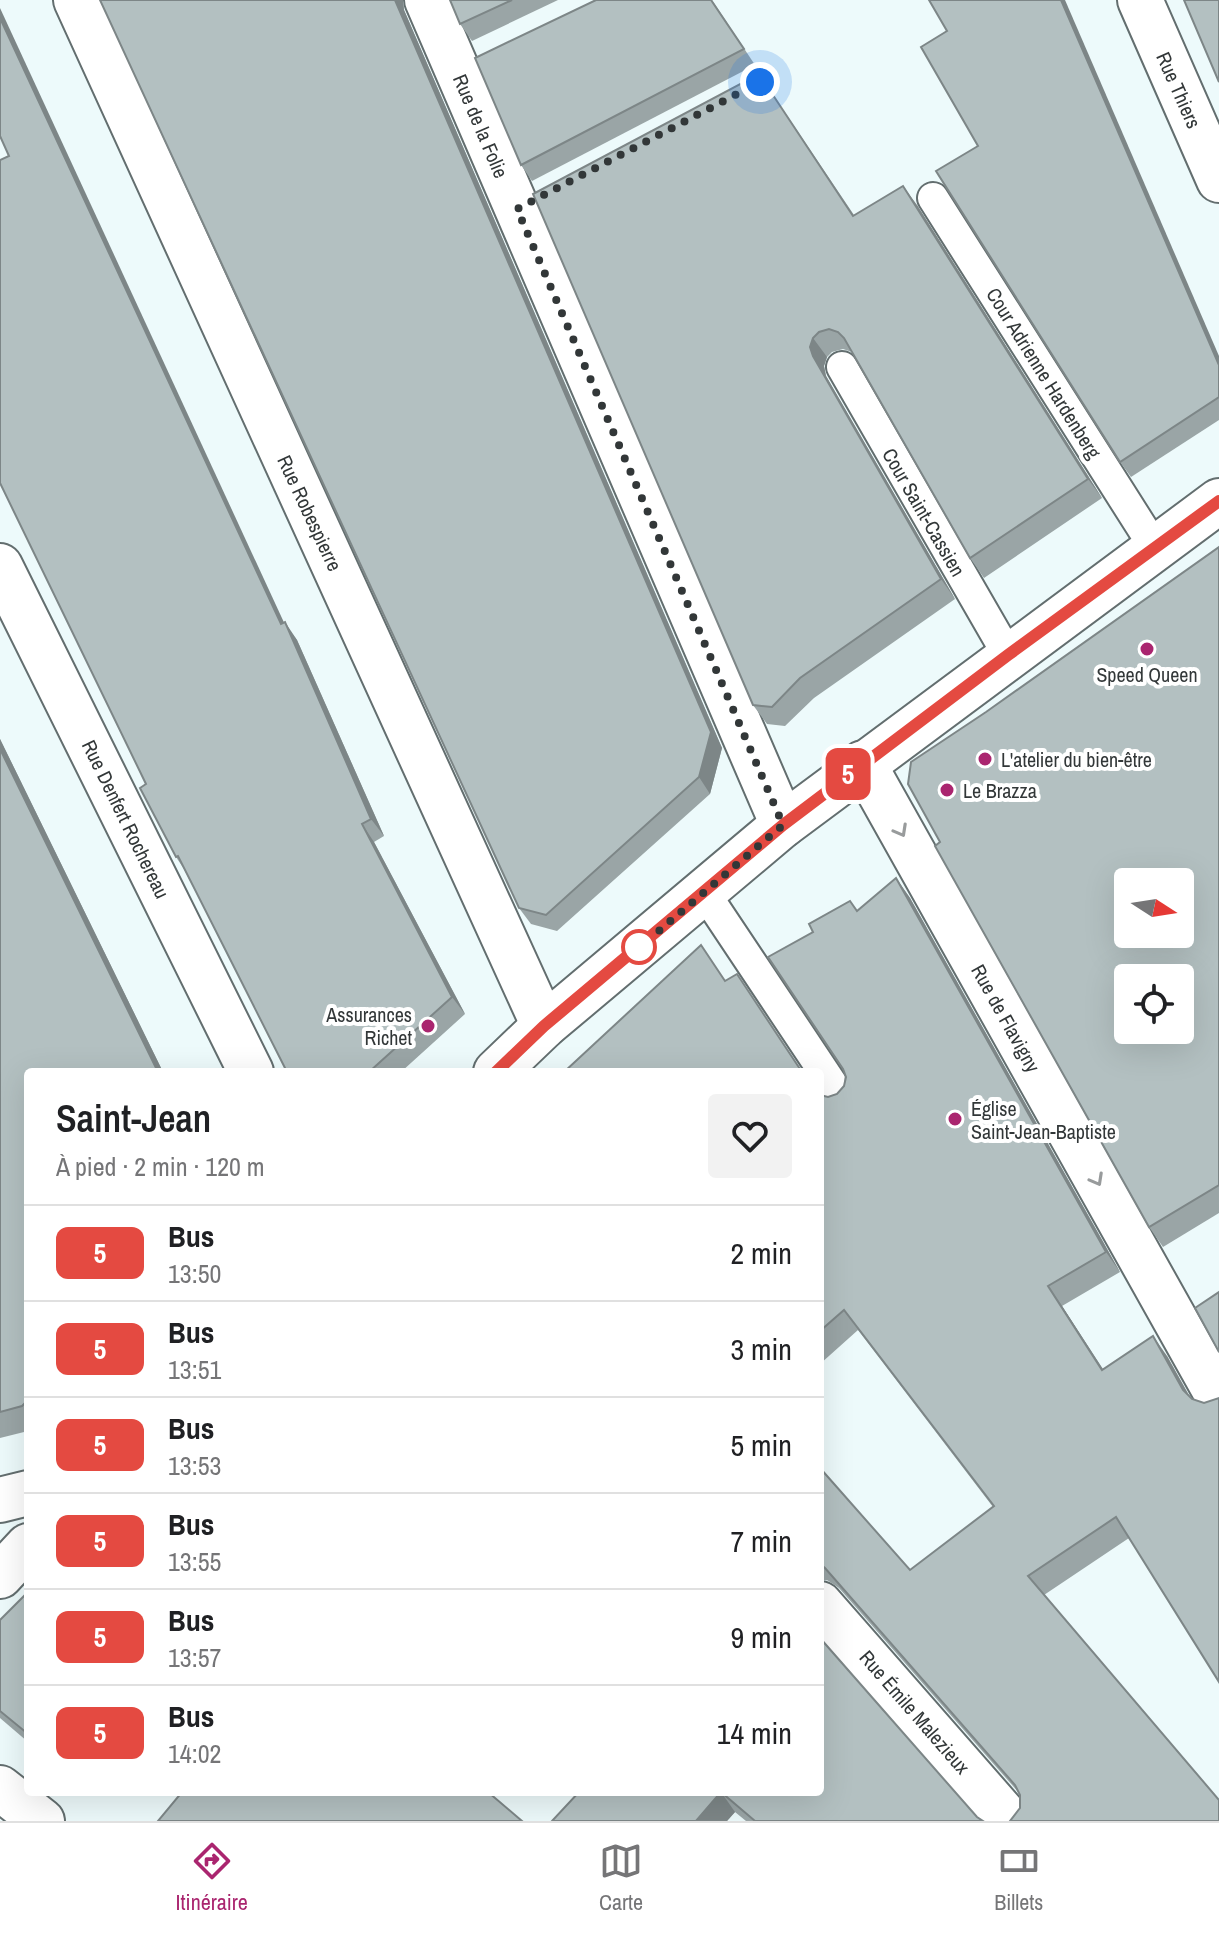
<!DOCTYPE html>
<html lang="fr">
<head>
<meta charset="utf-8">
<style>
	:root { --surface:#fff; --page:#f2f2f2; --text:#202124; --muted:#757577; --line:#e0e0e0; --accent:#aa256f }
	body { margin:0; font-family:"Archivo Narrow",sans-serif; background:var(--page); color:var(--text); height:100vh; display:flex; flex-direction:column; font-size:30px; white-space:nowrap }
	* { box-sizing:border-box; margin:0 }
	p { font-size:26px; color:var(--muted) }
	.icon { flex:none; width:44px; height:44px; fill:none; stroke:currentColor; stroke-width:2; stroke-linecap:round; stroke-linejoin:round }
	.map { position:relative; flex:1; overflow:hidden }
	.side { position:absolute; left:24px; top:1068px; width:800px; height:728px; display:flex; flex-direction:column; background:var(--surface); border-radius:8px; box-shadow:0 8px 32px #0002 }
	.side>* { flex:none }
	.badge { padding:0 16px; border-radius:12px; font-size:28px; line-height:52px }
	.needle { width:52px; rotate:102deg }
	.fabs { position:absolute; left:1114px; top:868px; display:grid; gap:16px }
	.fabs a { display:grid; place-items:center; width:80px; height:80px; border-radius:8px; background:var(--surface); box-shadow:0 8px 32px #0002; font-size:40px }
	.you { position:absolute; width:40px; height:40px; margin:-20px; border:6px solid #fff; border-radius:50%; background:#1a73e8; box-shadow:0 0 0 12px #1a73e833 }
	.map>.badge { position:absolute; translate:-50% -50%; box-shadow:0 0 0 4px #fff }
	.round { display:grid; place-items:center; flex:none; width:84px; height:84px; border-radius:8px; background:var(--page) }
	.headline { display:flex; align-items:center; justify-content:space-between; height:136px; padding:0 32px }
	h1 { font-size:38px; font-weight:600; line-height:60px }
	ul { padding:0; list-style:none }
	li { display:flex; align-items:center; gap:24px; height:96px; padding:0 32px; border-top:2px solid var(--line) }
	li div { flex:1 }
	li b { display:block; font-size:30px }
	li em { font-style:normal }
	li .badge { min-width:88px; font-weight:700; text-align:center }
	.menu { display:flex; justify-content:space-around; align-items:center; height:112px; border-top:2px solid var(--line); background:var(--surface); font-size:22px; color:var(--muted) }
	.menu a { display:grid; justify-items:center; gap:4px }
	.menu .active { color:var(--accent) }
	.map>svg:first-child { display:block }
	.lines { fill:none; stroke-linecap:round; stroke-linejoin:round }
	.service-casing { stroke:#636e6f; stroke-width:34 }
	.minor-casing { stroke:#636e6f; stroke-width:48 }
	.secondary-casing { stroke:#636e6f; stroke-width:48 }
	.service { stroke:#fff; stroke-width:30 }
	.minor { stroke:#fff; stroke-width:44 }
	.secondary { stroke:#fff; stroke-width:44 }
	.wall { fill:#9aa5a6 }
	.shaded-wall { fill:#7d8687 }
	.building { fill:#b3c0c1; stroke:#7d8687; stroke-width:2; fill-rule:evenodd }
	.oneway { stroke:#989b9c }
	.line-casing { stroke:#fff; stroke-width:18 }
	.line { stroke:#e44a41; stroke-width:12 }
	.walk { stroke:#323738; stroke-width:8; stroke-dasharray:0 14.4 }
	.poi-dot { fill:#aa256f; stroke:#fff; stroke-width:3 }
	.stop-dot { fill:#fff; stroke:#e44a41; stroke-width:4 }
	.labels { text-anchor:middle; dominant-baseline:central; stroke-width:8; stroke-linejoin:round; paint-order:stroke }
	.street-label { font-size:20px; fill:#323738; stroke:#fff }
	.poi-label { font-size:20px; fill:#323738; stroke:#fff; text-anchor:start }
</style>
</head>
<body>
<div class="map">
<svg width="1219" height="1821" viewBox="0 0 1219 1821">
	<rect width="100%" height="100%" fill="#edfafb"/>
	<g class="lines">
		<defs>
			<g id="service">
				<path d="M933,198l222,350"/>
				<path d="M842,367l166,288"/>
				<path d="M704,892l138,207"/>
			</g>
			<g id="minor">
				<path d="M76,0l468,1026"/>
				<path d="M427,0l356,825"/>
				<path d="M1140,0l79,180"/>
				<path d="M0,566l251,506"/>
				<path d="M863,763l356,635"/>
				<path d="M0,1500l28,-7"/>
				<path d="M820,1604l190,217"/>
				<path d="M0,1788l42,33"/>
			</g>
			<g id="secondary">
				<path d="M496,1072l48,-46 239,-201 436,-324"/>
				<path d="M0,1576l28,-30"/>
			</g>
		</defs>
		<use href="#service" class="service-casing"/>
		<use href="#minor" class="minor-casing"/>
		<use href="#secondary" class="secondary-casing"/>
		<use href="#service" class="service"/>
		<use href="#minor" class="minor"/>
		<use href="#secondary" class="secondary"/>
	</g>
	<g class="wall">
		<path d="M100,0h303l1,10 318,738 -12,46 -153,137 -26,-7 -12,-16z"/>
		<path d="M450,0h108l-86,41 -12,-17z"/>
		<path d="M712,0l43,65 -223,116 -11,-16z"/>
		<path d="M759,74l95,141 63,-10 185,293 -118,80 -14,-20 -118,-206 -9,-3 -11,3 -5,5 -3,9 2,10 129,223 -141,99 -29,28 -18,-2 -14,-19z"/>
		<path d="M1219,356v64l-88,57 -11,-15z"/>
		<path d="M1219,547v666l-56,34 -14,-20 -163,-515z"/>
		<path d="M284,623l13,17 87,196 -10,6 91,172 -64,58h-114l-103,-203 -8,-12 -30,-73z"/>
		<path d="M0,739l163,333h-135v359l-28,7z"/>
		<path d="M896,878l14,20 210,374 -58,34 41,63 64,-13 23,41 -61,141 -85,57 175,205 -207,20 8,-12v-14l-181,-206 -12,-8h-7v-112l90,102 83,-63 -135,-177 -38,34v-269l8,2 9,-3 7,-8 13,-175z"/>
		<path d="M28,1592v150l-28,-24v-98z"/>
		<path d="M579,1792h241l157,25 6,4h-237l-11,-9 -8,9h-175z"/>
	</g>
	<g class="shaded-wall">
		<path d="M395,0h8l1,10 318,738 -12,46 -11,-17z"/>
		<path d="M1061,0h4l154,356v9z"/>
		<path d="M0,8l293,634 -12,-18 -281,-606z"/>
		<path d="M903,186l14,19 185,293 -14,-19z"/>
		<path d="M813,338l14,19 -3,9 2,10 129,223 -14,-20 -128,-223 -3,-9z"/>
		<path d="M285,622l12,18 87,196 -13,-17z"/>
		<path d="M0,739l163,333h-5l-158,-323z"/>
		<path d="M362,824l12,18 91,172 -13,-17z"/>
		<path d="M896,878l14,20 210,374 -14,-20z"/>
		<path d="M1048,1286l14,20 54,84 -14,-20z"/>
		<path d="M1153,1336l14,20 30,54 -14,-20z"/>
		<path d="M721,1792l14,20 -8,9h-31z"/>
	</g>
	<g class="building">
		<path d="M100,0h295l316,732 -12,45 -153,138 -27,-7z"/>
		<path d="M450,0h62l-52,24z"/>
		<path d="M596,0h115l33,49 -223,116 -46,-107z"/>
		<path d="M929,0h132l158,365v32l-99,65 -184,-291 42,-25 -57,-99 26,-16z"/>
		<path d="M1184,0h35v82z"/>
		<path d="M0,18l281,606 4,-2 86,197 -9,5 90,173 -83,75h-82l-109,-216 -2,1 -36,-69 6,-4 -146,-301v-323l9,-4 -9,-20z"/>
		<path d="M759,74l94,142 50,-30 185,293 -118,79 -126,-220 -6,-6 -9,-3 -10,3 -6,6 -3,9 3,9 128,223 -141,99 -28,29 -19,-2 -220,-511z"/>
		<path d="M1219,547v638l-70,42 -214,-381 5,-4 -32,-58 3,-22 75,-50zM1128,882h52v52h-52zM1128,978h52v52h-52z"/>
		<path d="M0,749l158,323h-130v328l-6,6 -22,6z"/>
		<path d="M896,878l210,374 -58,34 54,84 51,-34 30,54 9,9 12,4 15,-5v284l-103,-165 -88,59 191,224v21h-209l10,-13v-13l-5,-10 -190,-217 -5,-4v-96l90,102 84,-64 -150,-196 -24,21v-236l8,2 9,-3 7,-8 2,-9 -3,-8 -75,-112 45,-25 -4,-8 41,-23 7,10z"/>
		<path d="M701,945l24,36 12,-7 65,98h-238z"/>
		<path d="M1219,1292v60l-24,-44z"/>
		<path d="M28,1592v142l-28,-23v-91z"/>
		<path d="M820,1638l157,179 6,4h-228l-34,-29h99z"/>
		<path d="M182,1792h306l34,29h-364z"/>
		<path d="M579,1792h142l-25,29h-144z"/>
	</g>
	<defs><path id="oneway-chevron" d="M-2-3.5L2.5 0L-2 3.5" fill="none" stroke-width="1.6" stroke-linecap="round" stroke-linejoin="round" transform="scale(2)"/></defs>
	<g class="oneway">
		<use href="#oneway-chevron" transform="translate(901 831) rotate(61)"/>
		<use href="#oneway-chevron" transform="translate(1097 1180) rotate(61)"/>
	</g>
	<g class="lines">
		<defs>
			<path id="line" d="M496,1072l48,-46 239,-201 225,-170 211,-154"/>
		</defs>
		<use href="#line" class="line-casing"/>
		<use href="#line" class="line"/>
		<path class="walk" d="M639,947l-6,6 150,-128 -266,-616 243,-127"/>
	</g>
	<g class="poi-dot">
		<circle cx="1147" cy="649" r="8"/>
		<circle cx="985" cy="759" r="8"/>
		<circle cx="947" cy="790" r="8"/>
		<circle cx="428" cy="1026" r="8"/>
		<circle cx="955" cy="1119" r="8"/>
	</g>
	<circle class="stop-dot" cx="639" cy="947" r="16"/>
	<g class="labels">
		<g class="street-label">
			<text transform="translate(1179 90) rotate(66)">Rue Thiers</text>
			<text transform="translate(481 126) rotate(67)">Rue de la Folie</text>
			<text transform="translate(1044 373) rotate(58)">Cour Adrienne Hardenberg</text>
			<text transform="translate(924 512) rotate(60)">Cour Saint-Cassien</text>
			<text transform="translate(310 513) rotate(65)">Rue Robespierre</text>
			<text transform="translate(126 819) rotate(64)">Rue Denfert Rochereau</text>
			<text transform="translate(1006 1018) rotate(61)">Rue de Flavigny</text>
			<text transform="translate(915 1712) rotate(49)">Rue Émile Malezieux</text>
		</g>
		<g class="poi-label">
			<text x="1147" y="674" text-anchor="middle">Speed Queen</text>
			<text x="1001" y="759">L'atelier du bien-être</text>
			<text x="963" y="790">Le Brazza</text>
			<text x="412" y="1014" text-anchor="end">Assurances<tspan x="412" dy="23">Richet</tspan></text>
			<text x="971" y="1108">Église<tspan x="971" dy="23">Saint-Jean-Baptiste</tspan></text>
		</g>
	</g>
</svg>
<div class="fabs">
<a><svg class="needle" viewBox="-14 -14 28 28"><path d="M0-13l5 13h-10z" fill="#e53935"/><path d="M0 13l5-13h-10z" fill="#757577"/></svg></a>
<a><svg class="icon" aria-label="locate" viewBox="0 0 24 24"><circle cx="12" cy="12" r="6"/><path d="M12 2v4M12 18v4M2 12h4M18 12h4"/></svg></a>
</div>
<div class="you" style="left:760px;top:82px"></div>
<b class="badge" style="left:848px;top:774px;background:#e44a41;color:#fff">5</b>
<section class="side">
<div class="headline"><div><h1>Saint-Jean</h1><p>À pied · 2 min · 120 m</p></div><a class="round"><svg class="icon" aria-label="heart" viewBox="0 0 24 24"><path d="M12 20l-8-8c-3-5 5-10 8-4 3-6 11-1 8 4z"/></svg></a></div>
<ul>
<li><span class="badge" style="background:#e44a41;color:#fff">5</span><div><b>Bus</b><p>13:50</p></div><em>2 min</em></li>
<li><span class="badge" style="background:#e44a41;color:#fff">5</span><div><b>Bus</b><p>13:51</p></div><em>3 min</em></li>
<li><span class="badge" style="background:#e44a41;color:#fff">5</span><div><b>Bus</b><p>13:53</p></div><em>5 min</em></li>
<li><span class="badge" style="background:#e44a41;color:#fff">5</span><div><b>Bus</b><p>13:55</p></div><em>7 min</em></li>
<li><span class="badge" style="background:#e44a41;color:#fff">5</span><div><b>Bus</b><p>13:57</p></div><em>9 min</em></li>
<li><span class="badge" style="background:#e44a41;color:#fff">5</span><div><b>Bus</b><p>14:02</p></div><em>14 min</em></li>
</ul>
</section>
</div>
<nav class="menu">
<a class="active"><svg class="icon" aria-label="directions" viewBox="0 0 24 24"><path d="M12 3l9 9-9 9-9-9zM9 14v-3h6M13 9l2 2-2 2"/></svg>Itinéraire</a>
<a><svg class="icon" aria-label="map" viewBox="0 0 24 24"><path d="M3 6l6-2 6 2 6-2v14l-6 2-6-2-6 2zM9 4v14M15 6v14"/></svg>Carte</a>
<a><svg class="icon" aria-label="tickets" viewBox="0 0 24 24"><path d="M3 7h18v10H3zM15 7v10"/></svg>Billets</a>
</nav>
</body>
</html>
